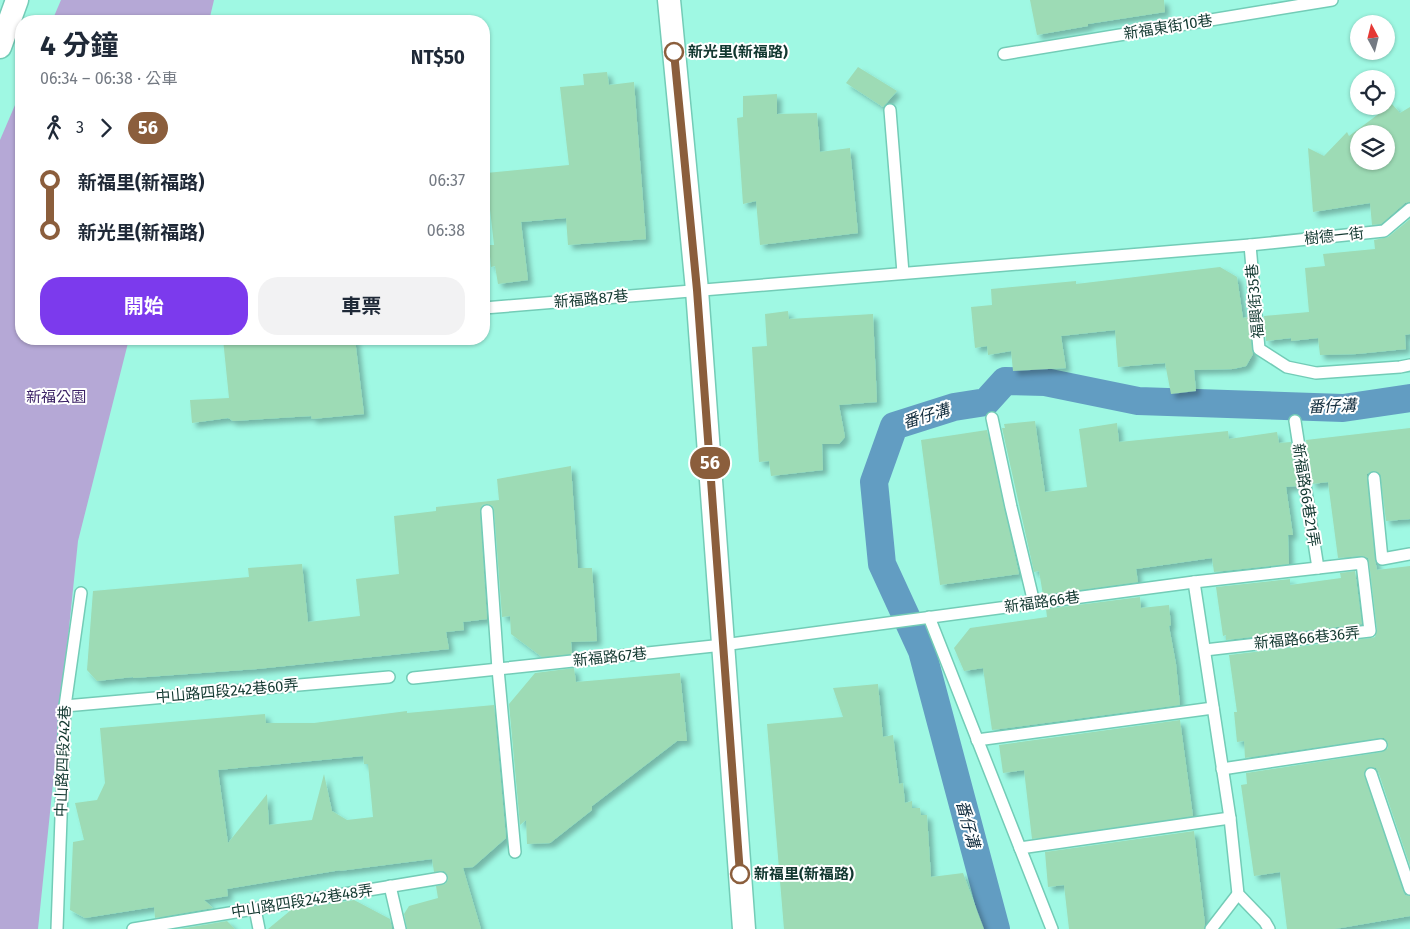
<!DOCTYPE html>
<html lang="zh-TW">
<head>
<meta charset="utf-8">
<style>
	:root { --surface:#fff; --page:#f2f2f3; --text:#1f2937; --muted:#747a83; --accent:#7c3aed }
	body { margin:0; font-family:"Fira Sans","Noto Sans TC",sans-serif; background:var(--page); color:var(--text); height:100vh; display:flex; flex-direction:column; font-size:19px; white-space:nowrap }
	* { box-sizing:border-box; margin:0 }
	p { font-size:16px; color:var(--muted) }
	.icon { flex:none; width:28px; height:28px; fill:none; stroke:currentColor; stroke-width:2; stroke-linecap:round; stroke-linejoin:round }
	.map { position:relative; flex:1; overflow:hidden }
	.side { position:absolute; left:15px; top:15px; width:475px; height:330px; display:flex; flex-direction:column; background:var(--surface); border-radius:20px; box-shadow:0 1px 4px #0004 }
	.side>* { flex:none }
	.badge { padding:0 10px; border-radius:16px; font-size:18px; line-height:32px }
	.needle { width:32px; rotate:353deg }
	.fabs { position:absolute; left:1350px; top:15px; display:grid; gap:10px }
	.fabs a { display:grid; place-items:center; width:45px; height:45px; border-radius:50%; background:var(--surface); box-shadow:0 1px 4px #0004; font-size:25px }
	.map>.badge { position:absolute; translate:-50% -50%; box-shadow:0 0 0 2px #fff }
	.legs { display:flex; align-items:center; gap:8px; height:55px; padding:0 25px; font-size:16px }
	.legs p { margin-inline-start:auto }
	.headline { display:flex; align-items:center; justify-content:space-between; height:85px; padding:0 25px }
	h1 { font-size:28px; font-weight:700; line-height:38px }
	.button { display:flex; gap:10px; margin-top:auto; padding:10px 25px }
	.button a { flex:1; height:58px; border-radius:20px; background:var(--accent); color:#fff; font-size:20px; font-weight:700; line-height:58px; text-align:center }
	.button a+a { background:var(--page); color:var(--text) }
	ul { padding:0 25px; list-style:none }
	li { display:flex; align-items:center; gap:18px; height:50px; font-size:19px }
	li i { display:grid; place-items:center; width:8px; height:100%; margin:0 6px; background:currentColor }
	li i::after { content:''; width:12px; height:12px; margin:-6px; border:4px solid; border-radius:50%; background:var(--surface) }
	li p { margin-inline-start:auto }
	li:first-child i { background:linear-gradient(#0000 50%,currentColor 0) }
	li:last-child i { background:linear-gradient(currentColor 50%,#0000 0) }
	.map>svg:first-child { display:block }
	.green { fill:#b5a8d6 }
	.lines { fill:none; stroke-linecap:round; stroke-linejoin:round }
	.canal { stroke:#629dc2; stroke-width:28 }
	.building { fill:#9ddbb5; fill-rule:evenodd; filter:url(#shadow) }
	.lane-casing { stroke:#73ccb7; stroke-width:14 }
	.street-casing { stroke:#73ccb7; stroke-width:25 }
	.lane { stroke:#fff; stroke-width:11 }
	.street { stroke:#fff; stroke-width:22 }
	.line-1-casing { stroke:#fff; stroke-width:11 }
	.line-1 { stroke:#8b5e3c; stroke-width:8 }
	.stop-1-dot { fill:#fff; stroke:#8b5e3c; stroke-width:2.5 }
	.labels { text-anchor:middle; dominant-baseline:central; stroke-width:4; stroke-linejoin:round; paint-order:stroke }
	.street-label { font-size:15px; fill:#123830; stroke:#fff }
	.stop-label { font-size:15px; font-weight:bold; fill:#123830; stroke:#fff; text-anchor:start }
	.park-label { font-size:15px; fill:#3e2568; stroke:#fff }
	.water-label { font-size:16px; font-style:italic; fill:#132e3f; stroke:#fff }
</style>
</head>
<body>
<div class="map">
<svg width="1410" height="929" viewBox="0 0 1410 929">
	<defs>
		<filter id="shadow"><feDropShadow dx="4.5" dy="4.5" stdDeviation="2.5" flood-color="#0004"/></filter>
	</defs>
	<rect width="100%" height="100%" fill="#9ff8e3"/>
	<g class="green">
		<path d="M61,0h153l-5,21h-157z"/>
		<path d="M21,91v248h108l-51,202 -40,388h-38v-789z"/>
	</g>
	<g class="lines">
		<path class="canal" d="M996,929l-74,-278 -40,-87 -8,-82 20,-56 60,-19 32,-5 19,-21 40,1 93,19 205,7 67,-10"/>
	</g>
	<g class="building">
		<path d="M1030,0h134l1,12 -77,12v2l-51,9z"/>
		<path d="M858,67l39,24 -14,16 -37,-24z"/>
		<path d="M607,72l2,13 25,-3 12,157 -78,6 -2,-27 -45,4 7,58 -30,4 -3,-18 -4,1 -2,-22h5l-8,-72 83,-8 -9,-78 24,-2 -1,-11z"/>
		<path d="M777,94v20l40,-1 3,39 30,-4 8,85 -98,12 -4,-44 -13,3 -6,-86 6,-1v-21z"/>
		<path d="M1392,104l8,9 10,-6v95l-5,1 -24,21 -9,1 -2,-22 -57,9 -5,-64 16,8 23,-24 2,4zM1359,134h27v27h-27z"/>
		<path d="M1410,219v115l-5,1 1,14 -49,5 -37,1 -2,-17 -27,3v-3l-25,3 -2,-25 45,-4 -4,-44 20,-2 -2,-12 52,-5 -1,-9 14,-3z"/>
		<path d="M1220,267l17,10 6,41 6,-1 3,33 1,4 -7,12 -13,3 -39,1 2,21 -25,3 -6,-31 -47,4 -3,-37 -54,6 5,32 -53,3 -2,-20 -23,4 -1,-9 -12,2 -4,-41 21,-2 -1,-16 85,-8v3z"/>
		<path d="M788,311l1,8 84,-5 4,88 -38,3 6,32 -6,7h-17l1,26 -52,6 -2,-15 -10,1 -7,-115 15,-1 -2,-32z"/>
		<path d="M223,339h132l9,75 -52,5 -1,-3 -78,5 -5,-3 -36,5 -2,-23 39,-2z"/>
		<path d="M1035,421l10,71 42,-5 -8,-58 38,-6 2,19 109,-11 1,8 48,-7 2,11 12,-1 7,44 -12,1 7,48h-5l1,29 -75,8 -2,-14 -76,11 2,13 -95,13 -4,-24 -5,1 -32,-144h3l-1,-4z"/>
		<path d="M1410,428v91l-24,2 -6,-47 -7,-3 -6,3v5l8,81 2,10 33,-4v300l-32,-95 -2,-3 -7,-1 -5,6 39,118 2,4 5,1v20l-75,13h-48l-7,-57 -26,4 -13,-91 6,-1 -1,-11 136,-21 6,-4v-5l-4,-5h-4l-135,20 -1,-17 -7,1 -3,-30h3l-8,-57 142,-17 4,-1 2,-7 -8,-68 -1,-4 -6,-2 -24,2 -10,-76 -16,2 -6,-44z"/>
		<path d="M987,430l32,144 -79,11 -19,-145z"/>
		<path d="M571,466l7,102h14l5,73 -26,1 1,12 -30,3 -31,-23 -1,-18 -8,1 -8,-107 -1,-4 -6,-2 -5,1 -2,7 7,107 -24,3 1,8 -18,2 3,17 -192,20 -124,9v-1l-36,4 -10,-11 6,-79 156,-14 -1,-9 54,-4 6,58 52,-6 -4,-37 43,-5 -5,-58 42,-5v-4l63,-7 -2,-21z"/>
		<path d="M1355,571l7,53 -136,16v-5l-3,1 -7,-49 74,-8v6l51,-7 -1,-5z"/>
		<path d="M1140,597l1,11 28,-3 2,20 -2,1 7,38 4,41 -188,25 -9,-62 -19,3 -10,-23 16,-20 77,-11 -1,-8z"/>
		<path d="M574,668l2,14 104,-9 7,68h-10l-85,65v4l-42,33 -23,1 -1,-24 -6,5 -11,-121 26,-31z"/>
		<path d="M878,684l5,53 10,-2 6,49 4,-1 2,20 7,-2v7h8l1,7h6l4,62 32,-4 21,56h-200l-17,-205 76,-7 -10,-29z"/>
		<path d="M494,705l12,133 -33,29 -10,1 18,61h-74l-3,-15 5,-8 29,-8 -2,-12 9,-2 3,-4v-4l-4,-5 -10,1 -2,-13 -93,12 2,-1 -114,19 1,7 -24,4 9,8 -58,10 -1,-11 -69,11 -15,-8 3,-68 11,-2 -9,-37 22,-3 8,-17 -5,-55 165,-14 1,9h48l93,-12v2zM363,756l1,8h4l5,53 -26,3 -15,-9 -8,-37 -12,46 -43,5 -2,-31 -39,49 -10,-73z"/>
		<path d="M1180,720l13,96 -161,23 -8,-69 -21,3 -4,-28z"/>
		<path d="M1194,831l11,93 -1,5h-135l-5,-44 -16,2 -3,-35z"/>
		<path d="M354,900l36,19 2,10h-124l23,-19z"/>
		<path d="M227,921l8,8h-56z"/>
	</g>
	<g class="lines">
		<defs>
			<g id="lane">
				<path d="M1004,54l328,-54"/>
				<path d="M890,110l13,163"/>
				<path d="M1250,245l9,104 28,18 29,6 84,-6 10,-2"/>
				<path d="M484,308l766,-63 134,-14 26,-22"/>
				<path d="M992,418l19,89 23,96"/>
				<path d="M1295,421l23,147"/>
				<path d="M1374,478l8,81 28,-5"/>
				<path d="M487,511l11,158 17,183"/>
				<path d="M1194,582l36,236 8,76 27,28 4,7"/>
				<path d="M929,617l123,312"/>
				<path d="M413,678l310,-33 471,-63 168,-19 8,68 -165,19"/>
				<path d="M65,706l324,-29"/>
				<path d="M977,740l236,-32"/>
				<path d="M1222,769l159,-24"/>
				<path d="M1371,774l39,115"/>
				<path d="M1020,848l210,-30"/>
				<path d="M390,886l10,43"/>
				<path d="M255,909l4,20"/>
				<path d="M57,929l8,-223 16,-113"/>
				<path d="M133,929l308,-51"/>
				<path d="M1211,929l27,-35"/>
			</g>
			<g id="street">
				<path d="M669,0l28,290 47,639"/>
				<path d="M0,47l17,-47"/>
			</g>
		</defs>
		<use href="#lane" class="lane-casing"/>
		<use href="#street" class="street-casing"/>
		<use href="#lane" class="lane"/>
		<use href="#street" class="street"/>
	</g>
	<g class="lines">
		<defs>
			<path id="line-1" d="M674,52l23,238 43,584"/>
		</defs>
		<use href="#line-1" class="line-1-casing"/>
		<use href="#line-1" class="line-1"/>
	</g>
	<g class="stop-1-dot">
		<circle cx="674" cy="52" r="9"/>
		<circle cx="740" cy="874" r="9"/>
	</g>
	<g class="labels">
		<g class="street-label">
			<text transform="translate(1168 27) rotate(-9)">新福東街10巷</text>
			<text transform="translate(1334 236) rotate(-6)">樹德一街</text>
			<text transform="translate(591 299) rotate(-5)">新福路87巷</text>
			<text transform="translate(1255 301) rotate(-95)">福興街35巷</text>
			<text transform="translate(1306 495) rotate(81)">新福路66巷21弄</text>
			<text transform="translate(1042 602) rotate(-8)">新福路66巷</text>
			<text transform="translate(1307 638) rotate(-6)">新福路66巷36弄</text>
			<text transform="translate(610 657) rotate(-6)">新福路67巷</text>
			<text transform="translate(227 691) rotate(-5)">中山路四段242巷60弄</text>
			<text transform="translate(63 761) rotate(-88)">中山路四段242巷</text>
			<text transform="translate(302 901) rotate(-9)">中山路四段242巷48弄</text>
		</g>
		<g class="stop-label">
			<text x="688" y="52">新光里(新福路)</text>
			<text x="754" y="874">新福里(新福路)</text>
		</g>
		<g class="park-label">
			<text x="56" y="397">新福公園</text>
		</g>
		<g class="water-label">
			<text transform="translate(1332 406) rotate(-2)">番仔溝</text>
			<text transform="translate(926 416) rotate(-17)">番仔溝</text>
			<text transform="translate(968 824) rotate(75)">番仔溝</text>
		</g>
	</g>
</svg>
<div class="fabs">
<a><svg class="needle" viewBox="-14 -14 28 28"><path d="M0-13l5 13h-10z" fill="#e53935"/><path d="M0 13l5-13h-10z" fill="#747a83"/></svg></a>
<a><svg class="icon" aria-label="locate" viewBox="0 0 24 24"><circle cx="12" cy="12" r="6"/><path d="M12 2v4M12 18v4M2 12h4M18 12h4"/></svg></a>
<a><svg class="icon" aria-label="layers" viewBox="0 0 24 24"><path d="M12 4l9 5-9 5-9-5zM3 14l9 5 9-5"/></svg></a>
</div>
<b class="badge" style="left:710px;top:463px;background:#8b5e3c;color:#fff">56</b>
<section class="side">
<div class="headline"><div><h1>4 分鐘</h1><p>06:34 – 06:38 · 公車</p></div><b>NT$50</b></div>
<div class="legs"><svg class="icon" aria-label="walk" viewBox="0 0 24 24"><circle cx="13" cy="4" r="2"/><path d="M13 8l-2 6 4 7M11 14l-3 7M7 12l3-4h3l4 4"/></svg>3<svg class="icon" aria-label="forward" viewBox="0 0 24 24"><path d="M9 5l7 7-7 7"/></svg><b class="badge" style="background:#8b5e3c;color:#fff">56</b></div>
<ul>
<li><i style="color:#8b5e3c"></i><b>新福里(新福路)</b><p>06:37</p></li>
<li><i style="color:#8b5e3c"></i><b>新光里(新福路)</b><p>06:38</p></li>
</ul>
<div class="button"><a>開始</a><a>車票</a></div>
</section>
</div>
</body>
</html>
